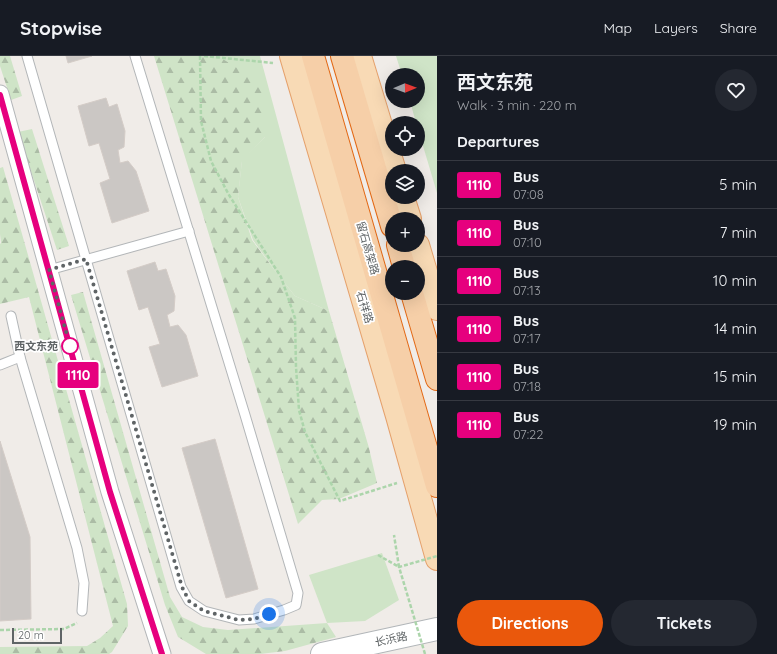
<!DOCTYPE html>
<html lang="en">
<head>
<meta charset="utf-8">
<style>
	:root { --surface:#171b24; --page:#242831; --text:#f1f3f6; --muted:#9ea1a6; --line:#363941; --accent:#ea580c }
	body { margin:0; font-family:Quicksand,"Noto Sans SC",sans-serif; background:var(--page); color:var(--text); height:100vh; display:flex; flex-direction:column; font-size:15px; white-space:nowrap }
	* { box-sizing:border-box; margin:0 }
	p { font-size:13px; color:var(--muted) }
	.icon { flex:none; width:22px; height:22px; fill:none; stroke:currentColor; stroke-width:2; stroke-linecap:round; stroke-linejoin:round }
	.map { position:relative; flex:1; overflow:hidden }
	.sheet { display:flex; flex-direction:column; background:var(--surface); width:340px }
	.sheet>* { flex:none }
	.badge { padding:0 8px; border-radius:3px; font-size:14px; line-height:26px }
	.needle { width:26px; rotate:89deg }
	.fabs { position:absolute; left:385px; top:12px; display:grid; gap:8px }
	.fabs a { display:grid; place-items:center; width:40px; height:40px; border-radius:50%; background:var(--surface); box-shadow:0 4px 16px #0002; font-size:20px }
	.scale { position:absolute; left:12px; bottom:10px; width:50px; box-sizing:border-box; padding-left:4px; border:2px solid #5f6466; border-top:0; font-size:11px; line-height:14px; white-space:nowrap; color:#5f6466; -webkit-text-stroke:3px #fff; paint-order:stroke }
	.you { position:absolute; width:20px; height:20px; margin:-10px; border:3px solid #fff; border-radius:50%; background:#1a73e8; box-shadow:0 0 0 6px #1a73e833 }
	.map>.badge { position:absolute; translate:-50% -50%; box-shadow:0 0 0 2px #fff }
	h2 { padding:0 20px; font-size:15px; line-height:36px }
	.round { display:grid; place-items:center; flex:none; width:42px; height:42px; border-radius:21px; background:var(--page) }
	.overview { display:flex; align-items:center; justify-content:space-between; height:68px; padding:0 20px }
	h1 { font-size:19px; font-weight:700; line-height:30px }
	.action { display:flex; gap:8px; margin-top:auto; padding:8px 20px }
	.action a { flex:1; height:46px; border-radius:24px; background:var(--accent); color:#fff; font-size:16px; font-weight:700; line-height:46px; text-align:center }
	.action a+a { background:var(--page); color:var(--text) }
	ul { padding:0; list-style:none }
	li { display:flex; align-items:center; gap:12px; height:48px; padding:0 20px; border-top:1px solid var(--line) }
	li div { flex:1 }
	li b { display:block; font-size:15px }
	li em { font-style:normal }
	li .badge { min-width:44px; font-weight:700; text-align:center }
	header { display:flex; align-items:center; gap:24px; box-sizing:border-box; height:56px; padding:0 20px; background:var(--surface); border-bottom:1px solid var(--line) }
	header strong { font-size:19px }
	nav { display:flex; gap:22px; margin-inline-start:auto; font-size:14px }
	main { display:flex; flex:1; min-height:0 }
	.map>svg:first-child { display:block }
	.green { fill:#cfe4c7 }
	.forest { fill:url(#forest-firs) }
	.building { fill:#cbc7c4; stroke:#d4ccc7 }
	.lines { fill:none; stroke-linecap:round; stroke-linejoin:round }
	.service-casing { stroke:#b3b6b8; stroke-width:11 }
	.minor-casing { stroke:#b3b6b8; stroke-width:19 }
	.secondary-casing { stroke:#b2b6b9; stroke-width:24 }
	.primary-casing { stroke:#e5a16c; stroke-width:24 }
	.trunk-casing { stroke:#e26916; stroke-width:24 }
	.path { stroke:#acd5ab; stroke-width:2.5; stroke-dasharray:4 2; stroke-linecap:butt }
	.service { stroke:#fff; stroke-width:9 }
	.minor { stroke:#fff; stroke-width:17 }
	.secondary { stroke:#fff; stroke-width:22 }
	.primary { stroke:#f8dab5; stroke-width:22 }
	.trunk { stroke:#f6cfa8; stroke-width:22 }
	.path-bridge { stroke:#acd5ab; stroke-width:2.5; stroke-dasharray:4 2; stroke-linecap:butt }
	.line-casing { stroke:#fff; stroke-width:9 }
	.line { stroke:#e6007e; stroke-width:6 }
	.walk { stroke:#5f6466; stroke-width:4; stroke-dasharray:0 7.2 }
	.stop-dot { fill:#fff; stroke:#e6007e; stroke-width:2 }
	.labels { text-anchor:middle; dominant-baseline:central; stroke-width:3.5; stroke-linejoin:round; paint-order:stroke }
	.street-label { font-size:11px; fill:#5f6466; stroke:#fff }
	.stop-label { font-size:11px; font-weight:bold; fill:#5f6466; stroke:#fff; text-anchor:end }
</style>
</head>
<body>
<header>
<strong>Stopwise</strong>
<nav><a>Map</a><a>Layers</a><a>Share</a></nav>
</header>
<main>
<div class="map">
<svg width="437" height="598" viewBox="0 0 437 598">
	<defs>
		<pattern id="forest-firs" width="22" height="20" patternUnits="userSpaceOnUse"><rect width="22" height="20" fill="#cfe4c7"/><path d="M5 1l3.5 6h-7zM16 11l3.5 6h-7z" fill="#abbca5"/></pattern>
	</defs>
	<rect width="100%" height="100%" fill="#f0ece8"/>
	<g class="green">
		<path d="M222,0h38l69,255 -34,-15 -19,-24 -23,-32 -15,-43 4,-37 23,-23 -44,-80z"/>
		<path d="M396,0h41v137l-19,-64v-6h-2l-6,-22h8v-26h-16z"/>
		<path d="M382,497l17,47 -34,21 -38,2 -18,-48z"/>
	</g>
	<g class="forest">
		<path d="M0,0h10l12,40 -11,4 -11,-34z"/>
		<path d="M154,0h68l-1,2 23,14 20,21 1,44 -23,24 -4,36 14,43 24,32 19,24 34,15 40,137 8,35 -38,16 -17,1 -24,24z"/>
		<path d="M32,73l37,117 -12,4 -39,-118z"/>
		<path d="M3,111l124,437 1,22 -16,26 -3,2h-109v-7l87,-1 13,-8 13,-12 -84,-329 -29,7v-60l1,-1 -1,-9v-66z"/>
		<path d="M83,236l87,305 12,20 21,10 25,3 99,-7 9,14 -51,14 -25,3h-54l-28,-17 -13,-32 -94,-310z"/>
	</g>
	<g class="building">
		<path d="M66,0h26l-24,7z"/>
		<path d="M106,42l3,9 8,-3 8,27 -1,16 -6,3 2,13 8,-2 8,10 13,40 -37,12 -12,-40 10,-4 -11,-36 -10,3 -11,-40z"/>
		<path d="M155,206l3,9 8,-2 9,27 -1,15 -7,4 3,12 8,-2 8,10 12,41 -36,11 -13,-40 11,-3 -12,-37 -9,3 -12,-39z"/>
		<path d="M215,383l43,150 -32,9 -44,-150z"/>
		<path d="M0,385l30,96 1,82 -31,2z"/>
	</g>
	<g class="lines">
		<defs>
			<g id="service">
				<path d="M27,0l154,531 8,14 15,10 35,9 15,-1 30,-9 12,-5 2,-12 -53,-178 -110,-359"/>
				<path d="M49,214l140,-39"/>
				<path d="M11,260l9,41 57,191 7,35 -2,28"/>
				<path d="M0,309l20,-8"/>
			</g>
			<path id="minor" d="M0,38l110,398 52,162"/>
			<path id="secondary" d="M322,598l115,-25"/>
			<g id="primary">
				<path d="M291,0l106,360 40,143"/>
				<path d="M360,0l35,115"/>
				<path d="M403,141l7,22"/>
				<path d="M418,189l19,64"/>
			</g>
			<g id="trunk">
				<path d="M313,0l124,430"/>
				<path d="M342,0l50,170"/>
				<path d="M398,189l6,22"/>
				<path d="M412,237l25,86"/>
			</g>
		</defs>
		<use href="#service" class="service-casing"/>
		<use href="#minor" class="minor-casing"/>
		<use href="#secondary" class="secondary-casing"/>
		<use href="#primary" class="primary-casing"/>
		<use href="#trunk" class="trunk-casing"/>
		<g class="path">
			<path d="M200,0l1,65 10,40 18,34 52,82 14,41 1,49 3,43 6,22 35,69 57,-18"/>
			<path d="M204,0l69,7"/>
			<path d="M378,499l21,12 -5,-32"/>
			<path d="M0,574l64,-1 13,-6"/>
		</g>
		<use href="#service" class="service"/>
		<use href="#minor" class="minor"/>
		<use href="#secondary" class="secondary"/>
		<use href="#primary" class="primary"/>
		<use href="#trunk" class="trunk"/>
		<path class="path-bridge" d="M425,598l-26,-87 38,-11"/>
	</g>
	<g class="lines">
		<defs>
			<path id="line" d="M0,39l110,397 52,162"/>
		</defs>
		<use href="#line" class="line-casing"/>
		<use href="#line" class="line"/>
		<path class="walk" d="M70,290l-21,-76 37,-11 96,328 7,14 15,10 35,9 15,-1 15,-5"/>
	</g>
	<circle class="stop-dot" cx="70" cy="290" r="8"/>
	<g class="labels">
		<g class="street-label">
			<text transform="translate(368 192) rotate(74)">留石高架路</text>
			<text transform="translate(365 251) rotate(73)">石祥路</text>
			<text transform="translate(391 583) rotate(-12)">长浜路</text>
		</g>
		<g class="stop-label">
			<text x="58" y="290">西文东苑</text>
		</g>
	</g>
</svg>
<div class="fabs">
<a><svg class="needle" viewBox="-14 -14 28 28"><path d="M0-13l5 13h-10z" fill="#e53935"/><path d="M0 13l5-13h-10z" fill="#9ea1a6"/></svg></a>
<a><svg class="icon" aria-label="locate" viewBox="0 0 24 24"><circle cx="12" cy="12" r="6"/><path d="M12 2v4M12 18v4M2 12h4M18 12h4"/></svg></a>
<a><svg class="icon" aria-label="layers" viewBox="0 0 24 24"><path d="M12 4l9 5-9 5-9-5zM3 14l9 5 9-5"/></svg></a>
<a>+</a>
<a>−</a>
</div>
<div class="scale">20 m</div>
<div class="you" style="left:269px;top:558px"></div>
<b class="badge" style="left:78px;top:319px;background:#e6007e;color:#fff">1110</b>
</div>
<section class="sheet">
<div class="overview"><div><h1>西文东苑</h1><p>Walk · 3 min · 220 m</p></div><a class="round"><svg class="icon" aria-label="heart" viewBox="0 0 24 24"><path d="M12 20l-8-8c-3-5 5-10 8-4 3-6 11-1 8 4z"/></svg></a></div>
<h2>Departures</h2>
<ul>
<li><span class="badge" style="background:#e6007e;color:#fff">1110</span><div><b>Bus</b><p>07:08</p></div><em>5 min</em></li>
<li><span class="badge" style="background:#e6007e;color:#fff">1110</span><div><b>Bus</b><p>07:10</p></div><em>7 min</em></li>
<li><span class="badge" style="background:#e6007e;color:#fff">1110</span><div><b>Bus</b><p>07:13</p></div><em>10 min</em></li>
<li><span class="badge" style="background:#e6007e;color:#fff">1110</span><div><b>Bus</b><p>07:17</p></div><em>14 min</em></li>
<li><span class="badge" style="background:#e6007e;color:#fff">1110</span><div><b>Bus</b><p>07:18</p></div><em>15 min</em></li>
<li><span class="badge" style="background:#e6007e;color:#fff">1110</span><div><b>Bus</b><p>07:22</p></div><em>19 min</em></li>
</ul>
<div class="action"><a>Directions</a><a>Tickets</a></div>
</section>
</main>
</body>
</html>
